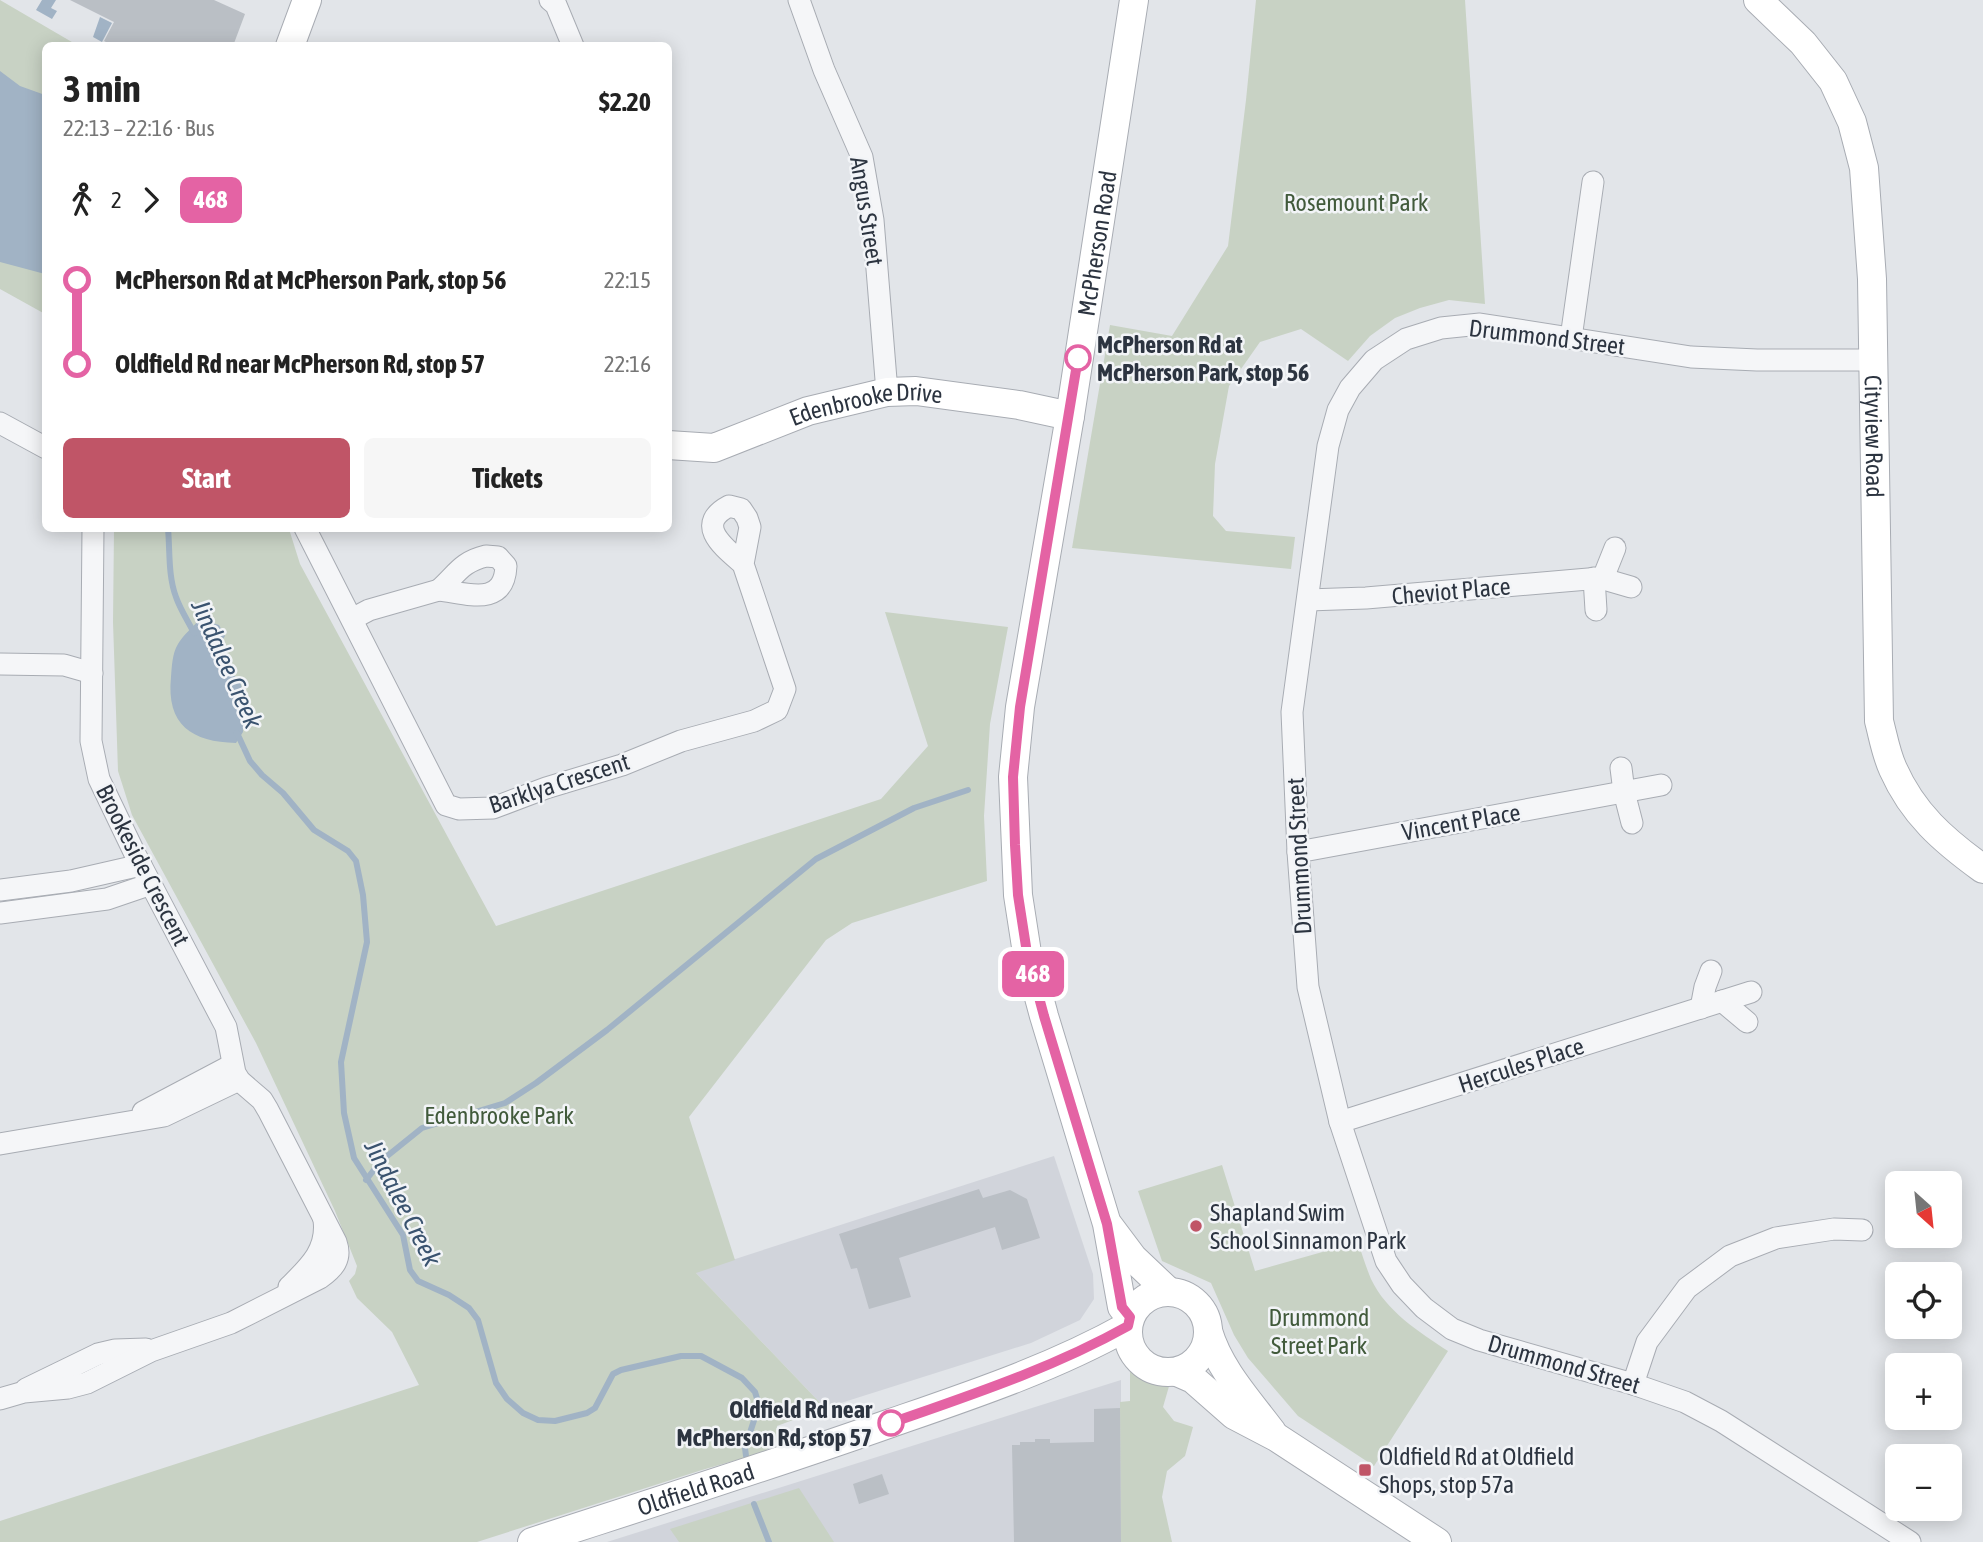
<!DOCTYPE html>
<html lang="en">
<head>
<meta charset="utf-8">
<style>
	:root { --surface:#fff; --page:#f6f6f6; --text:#222; --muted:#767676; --accent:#c05567 }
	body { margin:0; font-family:"Asap Condensed",sans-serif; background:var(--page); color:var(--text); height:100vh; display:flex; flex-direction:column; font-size:26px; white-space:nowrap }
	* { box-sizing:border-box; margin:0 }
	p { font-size:23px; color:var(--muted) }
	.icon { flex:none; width:38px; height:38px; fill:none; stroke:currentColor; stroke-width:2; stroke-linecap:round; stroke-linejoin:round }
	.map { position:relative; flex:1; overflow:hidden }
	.sheet { position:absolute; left:42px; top:42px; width:630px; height:490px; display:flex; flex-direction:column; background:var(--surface); border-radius:10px; box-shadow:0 4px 18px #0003 }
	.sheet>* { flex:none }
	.badge { padding:0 14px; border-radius:10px; font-size:24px; line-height:46px }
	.needle { width:46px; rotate:153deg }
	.controls { position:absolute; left:1885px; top:1171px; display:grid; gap:14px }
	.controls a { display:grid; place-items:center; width:77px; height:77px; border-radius:10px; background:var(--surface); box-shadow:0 4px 18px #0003; font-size:35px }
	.map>.badge { position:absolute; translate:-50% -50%; box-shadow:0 0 0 4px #fff }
	.legs { display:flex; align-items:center; gap:10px; height:77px; padding:0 21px; font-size:23px }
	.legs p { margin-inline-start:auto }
	.summary { display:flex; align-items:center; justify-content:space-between; height:119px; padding:0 21px }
	h1 { font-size:38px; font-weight:700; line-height:52px }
	.cta { display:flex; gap:14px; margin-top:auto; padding:14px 21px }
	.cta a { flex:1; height:80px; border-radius:10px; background:var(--accent); color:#fff; font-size:28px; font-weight:700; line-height:80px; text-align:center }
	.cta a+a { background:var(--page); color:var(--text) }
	ul { padding:0 21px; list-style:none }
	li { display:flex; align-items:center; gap:24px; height:84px; font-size:26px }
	li i { display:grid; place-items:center; width:10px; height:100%; margin:0 9px; background:currentColor }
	li i::after { content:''; width:18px; height:18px; margin:-9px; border:5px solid; border-radius:50%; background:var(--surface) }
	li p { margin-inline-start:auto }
	li:first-child i { background:linear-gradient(#0000 50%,currentColor 0) }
	li:last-child i { background:linear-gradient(currentColor 50%,#0000 0) }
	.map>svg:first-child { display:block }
	.built { fill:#d1d4db }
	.green { fill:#c8d2c4 }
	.water { fill:#a1b3c5 }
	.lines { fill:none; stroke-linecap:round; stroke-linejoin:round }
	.stream { stroke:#a1b3c5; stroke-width:6 }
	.building { fill:#babfc5 }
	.street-casing { stroke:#a8acb3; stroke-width:23 }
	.secondary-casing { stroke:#a8acb3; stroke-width:30 }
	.street { stroke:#f5f6f8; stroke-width:21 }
	.secondary { stroke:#fff; stroke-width:28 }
	.line-1-casing { stroke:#fff; stroke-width:16 }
	.line-1 { stroke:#e463a4; stroke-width:10 }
	.stop-1-dot { fill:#fff; stroke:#e463a4; stroke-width:3.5 }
	.poi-dot { fill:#c05567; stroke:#f2f4f7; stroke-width:2.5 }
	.labels { text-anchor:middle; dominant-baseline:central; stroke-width:5; stroke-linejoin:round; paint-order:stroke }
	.park-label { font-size:24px; fill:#415a3b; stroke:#f2f4f7 }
	.street-label { font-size:24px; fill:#2c3440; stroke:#f2f4f7 }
	.stop-label { font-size:24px; font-weight:bold; fill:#2c3440; stroke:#f2f4f7; text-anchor:start }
	.poi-label { font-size:24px; fill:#2c3440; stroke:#f2f4f7; text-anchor:start }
	.water-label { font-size:26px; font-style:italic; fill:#3a536f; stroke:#f2f4f7 }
</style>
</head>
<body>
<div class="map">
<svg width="1983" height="1542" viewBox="0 0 1983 1542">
	<rect width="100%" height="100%" fill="#e2e5e9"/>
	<g class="built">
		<path d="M1054,1156l39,118 1,25 -14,21 -49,23 -206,65 -130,-136z"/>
		<path d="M1121,1380v162h-514z"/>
	</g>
	<g class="green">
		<path d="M0,0l77,45 -31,1 -1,268 -45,-25z"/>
		<path d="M1256,0h209l20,304 -36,-4 -29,8 -25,10 -25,18 -22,25 -47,-32 -41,13 -31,44 -14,78 -2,52 13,15 69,6 -4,32 -219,-21 38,-223 62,11 56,-90 18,-146z"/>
		<path d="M114,529h175l11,35 196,362 385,-127 47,-53 -43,-134 123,15 -18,97 -6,92 3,65 -135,42 -26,17 -137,177 46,143 -39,13 129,135 -48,18v15l-13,11 -62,18 -225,72h-477v-21l419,-136 -27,-53 -35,-34 -8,-17 6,-7 2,-8 -22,-55 -79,-168 -124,-228 -14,-44 -5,-149z"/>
		<path d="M1222,1165l33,106 103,-29c4,12 8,25 13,37 15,32 48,53 77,72l-74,115 -76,-50 -50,-58 -14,-23 -23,-52 -49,-22 -24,-70z"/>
		<path d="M1130,1367l42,9 -9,31 11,14 19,6 -8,29 -18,15 -5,26 10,45h-51l-1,-140 10,-1z"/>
		<path d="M799,1488l35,54h-155l-9,-13z"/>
	</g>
	<g class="water">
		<path d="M42,0h14l-5,8 6,3 -5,8 -16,-9z"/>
		<path d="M100,17l12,6 -10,19 -9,-5z"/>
		<path d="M0,71l20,15 25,9v179l-45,-12z"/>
		<path d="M200,619l19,6 6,11 -10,16 10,15 15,14 4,17 -1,34 -7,11c-44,-1 -70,-18 -65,-66 1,-11 1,-23 7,-33 5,-9 15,-17 22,-25z"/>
	</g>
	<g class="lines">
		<g class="stream">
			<path d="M168,528c2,23 0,48 8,69 4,12 12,24 18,36"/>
			<path d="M237,733l13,28 12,14 21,18 31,37 34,21 8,10 7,34 4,47 -26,120 3,51 10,45 49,77 7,35 8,11 31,14 20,13 9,12 18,63 11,16 16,14 15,7 17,1 32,-8 8,-5 18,-34 8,-4 60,-14h20l41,22 13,14 4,13 -14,43 1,8"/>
			<path d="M366,1180l15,-19 41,-33 83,-25 31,-20 71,-53 209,-171 98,-51 54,-18"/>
			<path d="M754,1504l15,38"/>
		</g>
	</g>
	<g class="building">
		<path d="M70,0h144l31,14 -12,32h-119l-10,-5 10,-19z"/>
		<path d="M979,1189l4,9 27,-8 17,9 13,39 -38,12 -7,-23 -96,31 12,39 -42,12 -12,-41 -6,1 -12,-35z"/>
		<path d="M1120,1408l1,134h-107l-2,-97h8v-3h15v-3h15v4l44,-1v-33z"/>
		<path d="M882,1474l7,20 -30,10 -6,-20z"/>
	</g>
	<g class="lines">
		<defs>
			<g id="street">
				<path d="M550,0l6,5 17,41"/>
				<path d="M799,0l25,70 38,87 11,63 14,172"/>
				<path d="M1571,338l22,-156"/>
				<path d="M1874,360h-117l-66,-3 -211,-33 -39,4 -35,11 -32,21 -24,28 -12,22 -10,36 -36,266 6,140 10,135 32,135 46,139 16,24 22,23 28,21 27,11 154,44 52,18 36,19 189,121"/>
				<path d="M0,423l46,25"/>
				<path d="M305,528l141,277 13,4 34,-1 53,-20 76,-23 59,-24 73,-20 23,-11 8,-21 -42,-125 7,-37 -3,-9 -6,-9 -12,-3c-36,19 -4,42 14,58"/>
				<path d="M486,556l12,1 8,9c-2,42 -40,27 -67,24 18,-16 22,-28 47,-34z"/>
				<path d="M1594,578l2,32"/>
				<path d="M1603,578l12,-30"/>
				<path d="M1308,600l58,-2 234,-20 31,9"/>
				<path d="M352,619l17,-9 70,-20"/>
				<path d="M0,664l64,1 28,8"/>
				<path d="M1621,768l3,24 8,31"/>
				<path d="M1298,852l363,-67"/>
				<path d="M0,890l71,-9 70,-16"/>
				<path d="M0,913l107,-14 44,-15"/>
				<path d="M1722,1001l25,21"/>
				<path d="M1701,1008l4,-21 6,-16"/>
				<path d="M143,1112l89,-47"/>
				<path d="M1340,1122l411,-130"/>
				<path d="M0,1144l164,-28 75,-36"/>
				<path d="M289,1287c20,-20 39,-37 35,-67"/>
				<path d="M1633,1384l14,-42 40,-54 43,-32 46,-18 58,-9 28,1"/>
				<path d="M26,1389l72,-35 17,-4 31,-1"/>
				<path d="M0,1399l24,-7 44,-4 19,-5 64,-32 80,-28 89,-45c14,-10 22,-19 16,-36l-68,-132 -6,-10 -22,-19 -5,-8 -9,-46 -91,-173 -36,-75 -8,-38 2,-213"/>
			</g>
			<g id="secondary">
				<path id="s1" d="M1758,0l45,43 30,38 19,41 12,46 8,111 7,442c4,15 7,33 14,48 20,45 50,71 90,100"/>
				<path d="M290,46l17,-46"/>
				<path id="s2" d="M668,445l46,3 94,-37 79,-19 29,-1 103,14 51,11"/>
				<path d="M1109,1226l24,32 36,34"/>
				<circle cx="1168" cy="1332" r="40"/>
				<path id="s3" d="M1130,1317l-8,-10 -15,-83 -63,-208 -17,-63 -9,-58 -5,-118 7,-70 50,-291 64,-416"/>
				<path d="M1208,1331c11,38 40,69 64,101"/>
				<path d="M1177,1372l16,7 41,36 42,22 161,105"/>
				<path id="s4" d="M532,1542c120,-39 240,-77 359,-119 81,-28 162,-55 237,-97"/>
			</g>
		</defs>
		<use href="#street" class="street-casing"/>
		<use href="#secondary" class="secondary-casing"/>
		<use href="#street" class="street"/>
		<use href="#secondary" class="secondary"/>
	</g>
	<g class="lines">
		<defs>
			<path id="line-1" d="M891,1423c80,-28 162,-55 237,-97l2,-9 -8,-10 -15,-83 -63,-208 -17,-63 -9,-58 -3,-50 -2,-68 7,-70 58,-349"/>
		</defs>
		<use href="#line-1" class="line-1-casing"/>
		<use href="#line-1" class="line-1"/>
	</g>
	<g class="stop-1-dot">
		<circle cx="1078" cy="358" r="12"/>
		<circle cx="891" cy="1423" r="12"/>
	</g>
	<g class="poi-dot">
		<circle cx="1196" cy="1226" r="7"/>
		<rect x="1358" y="1463" width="14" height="14" rx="3.5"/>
	</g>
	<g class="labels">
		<g class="park-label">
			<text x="1356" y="202">Rosemount Park</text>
			<text x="499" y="1115">Edenbrooke Park</text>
			<text x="1319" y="1317">Drummond<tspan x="1319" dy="28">Street Park</tspan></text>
		</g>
		<g class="street-label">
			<text transform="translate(867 211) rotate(81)">Angus Street</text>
			<text stroke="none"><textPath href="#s3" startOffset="1097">McPherson Road</textPath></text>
			<text transform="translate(1547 337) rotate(7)">Drummond Street</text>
			<text stroke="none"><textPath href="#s2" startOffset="206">Edenbrooke Drive</textPath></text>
			<text stroke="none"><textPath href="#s1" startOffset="472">Cityview Road</textPath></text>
			<text transform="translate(1451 591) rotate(-5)">Cheviot Place</text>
			<text transform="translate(559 783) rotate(-18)">Barklya Crescent</text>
			<text transform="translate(1461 822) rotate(-10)">Vincent Place</text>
			<text transform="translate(1299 856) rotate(-93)">Drummond Street</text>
			<text transform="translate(143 865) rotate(63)">Brookeside Crescent</text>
			<text transform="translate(1521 1065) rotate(-18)">Hercules Place</text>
			<text transform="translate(1564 1364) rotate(16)">Drummond Street</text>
			<text stroke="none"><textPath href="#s4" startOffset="172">Oldfield Road</textPath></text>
		</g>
		<g class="stop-label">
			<text x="1097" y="344">McPherson Rd at<tspan x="1097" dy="28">McPherson Park, stop 56</tspan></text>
			<text x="872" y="1409" text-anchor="end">Oldfield Rd near<tspan x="872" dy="28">McPherson Rd, stop 57</tspan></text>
		</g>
		<g class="poi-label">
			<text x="1210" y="1212">Shapland Swim<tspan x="1210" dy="28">School Sinnamon Park</tspan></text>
			<text x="1379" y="1456">Oldfield Rd at Oldfield<tspan x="1379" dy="28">Shops, stop 57a</tspan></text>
		</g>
		<g class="water-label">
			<text transform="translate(227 664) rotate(66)">Jindalee Creek</text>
			<text transform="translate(403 1203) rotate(63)">Jindalee Creek</text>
		</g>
	</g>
</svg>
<div class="controls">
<a><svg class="needle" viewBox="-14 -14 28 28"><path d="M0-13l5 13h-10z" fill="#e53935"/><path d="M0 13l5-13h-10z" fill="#767676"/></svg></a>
<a><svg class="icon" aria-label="locate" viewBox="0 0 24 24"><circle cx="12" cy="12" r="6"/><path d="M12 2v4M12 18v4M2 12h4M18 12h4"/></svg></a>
<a>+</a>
<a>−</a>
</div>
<b class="badge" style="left:1033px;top:974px;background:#e463a4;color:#fff">468</b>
<section class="sheet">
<div class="summary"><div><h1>3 min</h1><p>22:13 – 22:16 · Bus</p></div><b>$2.20</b></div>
<div class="legs"><svg class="icon" aria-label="walk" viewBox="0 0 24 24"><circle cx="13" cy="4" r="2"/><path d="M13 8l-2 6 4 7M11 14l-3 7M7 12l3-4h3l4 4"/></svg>2<svg class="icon" aria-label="forward" viewBox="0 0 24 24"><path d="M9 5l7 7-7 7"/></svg><b class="badge" style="background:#e463a4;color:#fff">468</b></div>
<ul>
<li><i style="color:#e463a4"></i><b>McPherson Rd at McPherson Park, stop 56</b><p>22:15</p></li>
<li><i style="color:#e463a4"></i><b>Oldfield Rd near McPherson Rd, stop 57</b><p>22:16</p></li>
</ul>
<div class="cta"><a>Start</a><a>Tickets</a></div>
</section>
</div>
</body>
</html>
